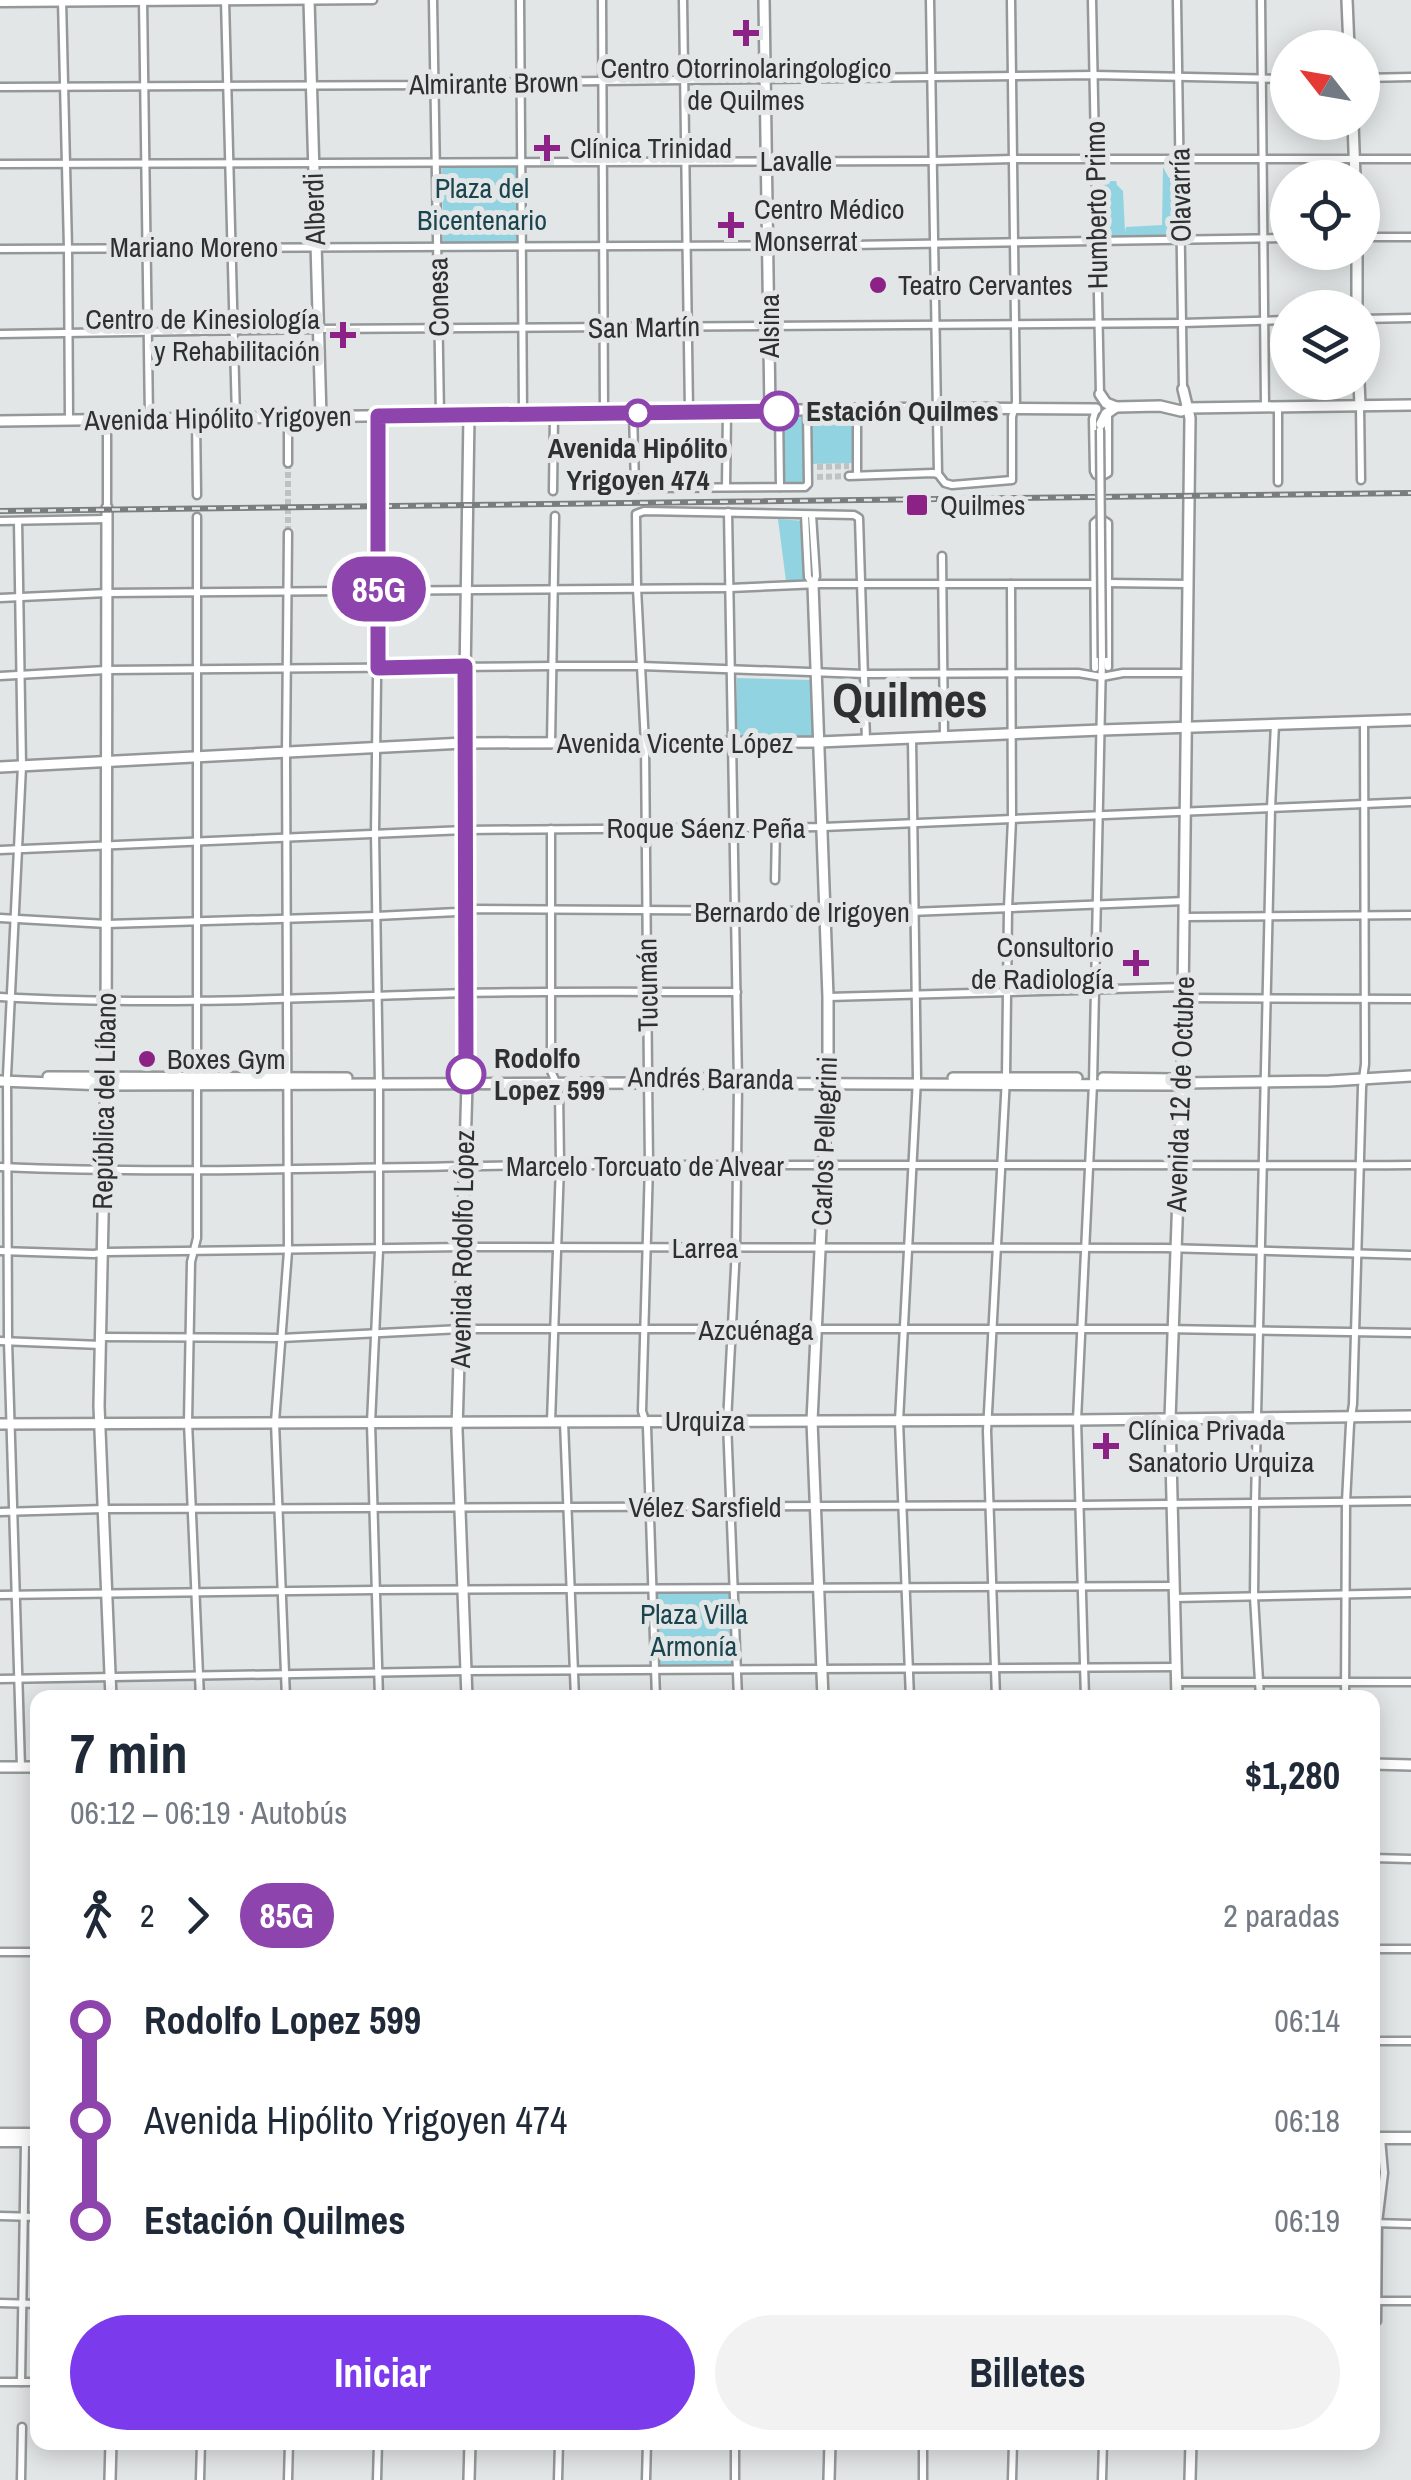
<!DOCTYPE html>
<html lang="es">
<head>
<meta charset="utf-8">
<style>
	:root { --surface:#fff; --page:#f2f2f3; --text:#1f2937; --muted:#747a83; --accent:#7c3aed }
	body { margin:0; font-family:"Archivo Narrow",sans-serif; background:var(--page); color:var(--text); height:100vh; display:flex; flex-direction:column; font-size:38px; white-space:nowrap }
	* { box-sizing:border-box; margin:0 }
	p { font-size:32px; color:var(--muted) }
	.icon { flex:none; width:55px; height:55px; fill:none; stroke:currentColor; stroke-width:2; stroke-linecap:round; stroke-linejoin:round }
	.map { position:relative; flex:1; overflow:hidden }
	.drawer { position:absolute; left:30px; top:1690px; width:1350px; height:760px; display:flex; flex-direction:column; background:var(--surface); border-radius:20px; box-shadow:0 5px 25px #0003 }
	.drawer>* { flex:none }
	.badge { padding:0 20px; border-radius:32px; font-size:35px; line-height:65px }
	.needle { width:65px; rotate:301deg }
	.fabs { position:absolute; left:1270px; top:30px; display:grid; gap:20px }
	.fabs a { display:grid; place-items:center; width:110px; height:110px; border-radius:50%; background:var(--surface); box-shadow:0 5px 25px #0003; font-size:50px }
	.map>.badge { position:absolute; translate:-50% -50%; box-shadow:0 0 0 5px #fff }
	.legs { display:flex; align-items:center; gap:15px; height:110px; padding:0 40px; font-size:32px }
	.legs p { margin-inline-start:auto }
	.overview { display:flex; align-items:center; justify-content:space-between; height:170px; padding:0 40px }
	h1 { font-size:55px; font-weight:800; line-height:75px }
	.primary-button { display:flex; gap:20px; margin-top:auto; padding:20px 40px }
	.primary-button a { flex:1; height:115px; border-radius:60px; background:var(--accent); color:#fff; font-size:40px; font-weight:800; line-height:115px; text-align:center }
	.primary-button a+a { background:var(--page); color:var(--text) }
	ul { padding:0 40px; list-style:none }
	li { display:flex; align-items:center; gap:35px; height:100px; font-size:38px }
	li i { display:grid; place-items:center; width:15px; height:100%; margin:0 12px; background:currentColor }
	li i::after { content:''; width:25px; height:25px; margin:-12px; border:8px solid; border-radius:50%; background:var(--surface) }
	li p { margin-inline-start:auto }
	li:first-child i { background:linear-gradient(#0000 50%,currentColor 0) }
	li:last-child i { background:linear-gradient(currentColor 50%,#0000 0) }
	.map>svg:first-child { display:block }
	.green { fill:#92d3e2 }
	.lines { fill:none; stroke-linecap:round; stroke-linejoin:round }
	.street-tunnel { stroke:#bec2c2; stroke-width:6; stroke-dasharray:6 3; stroke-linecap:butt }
	.street-casing { stroke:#949899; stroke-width:11 }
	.secondary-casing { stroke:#949899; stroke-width:14 }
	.primary-casing { stroke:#949899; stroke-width:15 }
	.street { stroke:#fff; stroke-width:6 }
	.secondary { stroke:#fff; stroke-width:9 }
	.primary { stroke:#fff; stroke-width:10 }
	.rail-casing { stroke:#7a7d7d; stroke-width:6 }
	.rail { stroke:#e2e6e7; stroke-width:2.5; stroke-dasharray:8; stroke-linecap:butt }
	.street-bridge-casing { stroke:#949899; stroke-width:11; stroke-linecap:butt }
	.street-bridge { stroke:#fff; stroke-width:6 }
	.line-1-casing { stroke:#fff; stroke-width:22 }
	.line-1 { stroke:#8e44ad; stroke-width:15 }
	.poi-dot { fill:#8d2286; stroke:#e2e6e7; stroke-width:4 }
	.stop-1-dot { fill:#fff; stroke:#8e44ad; stroke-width:5 }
	.labels { text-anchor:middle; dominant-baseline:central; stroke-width:10; stroke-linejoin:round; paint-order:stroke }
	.poi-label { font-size:28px; fill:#2f3030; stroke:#e2e6e7; text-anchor:start }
	.street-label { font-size:28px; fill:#2f3030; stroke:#e2e6e7 }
	.park-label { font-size:28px; fill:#1a454f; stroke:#e2e6e7 }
	.stop-label { font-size:28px; font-weight:bold; fill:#2f3030; stroke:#e2e6e7; text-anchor:start }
	.town-label { font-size:48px; font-weight:bold; fill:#2f3030; stroke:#e2e6e7 }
</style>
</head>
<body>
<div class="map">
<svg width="1411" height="2480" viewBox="0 0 1411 2480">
	<rect width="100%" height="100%" fill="#e2e6e7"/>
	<g class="green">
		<path d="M521,165l1,77 -79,1 -1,-77z"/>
		<path d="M1163,167l6,11 7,-4v61l-4,3 -68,-1 -4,-7v-49h16l1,4 6,6 2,41 1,-5 36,-2z"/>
		<path d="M853,416l1,47 -44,1v-47z"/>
		<path d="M803,417l3,68 -22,1 -2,-68z"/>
		<path d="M778,519l27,2 6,59 -25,1z"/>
		<path d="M737,678l74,2 2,57 -76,2z"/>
		<path d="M652,1589h82l3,81 -82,1z"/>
	</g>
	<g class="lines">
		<g class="street-tunnel">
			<path d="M288,463v70"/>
			<path d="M817,467l32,-1"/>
			<path d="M817,477l32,-1"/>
			<path d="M379,526v-54"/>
		</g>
		<defs>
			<g id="street">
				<path d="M62,0l6,248 1,172"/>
				<path d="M143,0l6,419"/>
				<path d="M225,0l11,418"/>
				<path d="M433,0l7,415"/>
				<path d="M520,0l3,413"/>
				<path d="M602,0l2,414"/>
				<path d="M683,0l6,412"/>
				<path d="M930,0l8,474"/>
				<path d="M1092,0l8,394"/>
				<path d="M1177,0l6,389"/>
				<path d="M1261,0l4,406"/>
				<path d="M0,3l373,-3"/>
				<path d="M1362,78l49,-1"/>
				<path d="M0,87l435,-2 86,-3 573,-7 194,4"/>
				<path d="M0,164l932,-3 81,-2h398"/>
				<path d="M1362,237h49"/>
				<path d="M0,249l851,-4 437,-7"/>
				<path d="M1362,319l49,-1"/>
				<path d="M0,334l318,-5 864,-6 106,-3"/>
				<path d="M1360,405l1,75"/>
				<path d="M1278,407v75"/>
				<path d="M1096,409l-3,10 1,52 2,4 5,2 7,-4v-58"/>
				<path d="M779,411l1,76"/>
				<path d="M857,411v63"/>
				<path d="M633,413l2,72 3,3 167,-1 3,-3 -1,-73"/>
				<path d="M378,416l1,56"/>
				<path d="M196,419l1,76"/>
				<path d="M107,420v88"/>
				<path d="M288,463v-46"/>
				<path d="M849,476l84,-3 5,1 7,9 7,2 60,-5v-63l4,-15 -5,-402"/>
				<path d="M726,487l1,-75"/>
				<path d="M553,491l1,-76"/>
				<path d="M728,512l10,572 -2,164 -9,174 11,276"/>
				<path d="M805,515l3,62 5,7"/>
				<path d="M812,515l4,61 -2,7"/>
				<path d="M197,517v721l-6,24 -3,160 12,276"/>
				<path d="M0,521l107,-2"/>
				<path d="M18,521l4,245 -15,310 1,265 13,426"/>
				<path d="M942,556l2,181"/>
				<path d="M1107,583l81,1"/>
				<path d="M0,598l107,-5 623,-5 90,-4h273"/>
				<path d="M1095,668l-1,-145 6,-5 8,5v144"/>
				<path d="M0,676l106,-6 446,-4h89l223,8 214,-1 24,4 21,-4h64"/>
				<path d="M551,743l4,-227"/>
				<path d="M0,850l465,-20 358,-3 588,-25"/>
				<path d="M775,880l1,-53"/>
				<path d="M1185,917l226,-2"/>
				<path d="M0,918l107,6 269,-8 81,-4 14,-3 346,2 16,4 352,-14"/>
				<path d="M0,997c154,9 309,1 463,-4 92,-2 183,-1 274,-1"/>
				<path d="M828,997l355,-10"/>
				<path d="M1183,998l228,1"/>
				<path d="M0,1167c186,8 372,-1 558,-2 285,-1 569,2 853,0"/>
				<path d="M0,1251l94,3 13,-2 356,-5 702,1 246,7"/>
				<path d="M101,1337l180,1 180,-9h703l247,4"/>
				<path d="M0,1341l101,4"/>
				<path d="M551,1422l9,-257 -1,-76 -8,-18v-242"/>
				<path d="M564,1422l11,276"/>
				<path d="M0,1512l104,-3 976,-4 331,-4"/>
				<path d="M0,1595l374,-5 800,-4"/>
				<path d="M1174,1598l237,-5"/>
				<path d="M0,1679l466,-8 710,-4"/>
				<path d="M1176,1682h235"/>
				<path d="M286,1698l-11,-276 13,-171 -2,-499 2,-219"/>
				<path d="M379,1698l-8,-275 8,-173v-166l-4,-251 4,-307"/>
				<path d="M656,1698l-9,-271 -5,-16 7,-246 -1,-88 -3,-333 -8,-156 -1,-74 8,-3 210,4 5,3 7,223"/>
				<path d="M910,1698l-11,-277 18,-342 -5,-340"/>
				<path d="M996,1698l-9,-267 19,-353 2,-170 4,-89 -1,-235"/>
				<path d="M1085,1698l-8,-278 16,-336 9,-426"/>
				<path d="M1260,1698l-6,-101 1,-94 16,-695 4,-84"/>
				<path d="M1345,1698l1,-196 4,-78 3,-20 9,-317 3,-23 -1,-343"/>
				<path d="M1372,1858l39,1"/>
				<path d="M1372,1949h39"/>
				<path d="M0,1952h38"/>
				<path d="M1372,2041h39"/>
				<path d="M1372,2112l3,26"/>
				<path d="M0,2216l38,1"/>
				<path d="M1372,2223l39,1"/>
				<path d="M1377,2301h34"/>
				<path d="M0,2303l38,1"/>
				<path d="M1377,2321l1,-98 6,-50 -3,-35"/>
				<path d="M0,2382h38"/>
				<path d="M21,2382l4,-240"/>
				<path d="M21,2480l1,-53"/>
				<path d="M200,2480l1,-38"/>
				<path d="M288,2480l1,-38"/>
				<path d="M377,2480l1,-38"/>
				<path d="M558,2480l1,-38"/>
				<path d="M646,2480l1,-38"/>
				<path d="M735,2480v-38"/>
				<path d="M923,2480v-38"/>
				<path d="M1012,2480l1,-38"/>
				<path d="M1102,2480l1,-38"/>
			</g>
			<g id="secondary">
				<path d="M309,0l12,417"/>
				<path d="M764,0l6,412"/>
				<path d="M1347,0l2,48"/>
				<path d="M1353,122l2,56"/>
				<path d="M1357,252v56"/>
				<path d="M1359,382l1,23"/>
				<path d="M1100,394l6,9 10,4 44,-1 21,5 7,-3 223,-3"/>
				<path d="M0,421l937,-13 159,1"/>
				<path d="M1101,424l5,-10 10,-7"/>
				<path d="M107,508l-1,570 -7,328 12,292"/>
				<path d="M813,585l15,412v82l-16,342 11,277"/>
				<path d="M0,767l464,-24 355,-1 282,-12 310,-10"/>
				<path d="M48,1077l299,1"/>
				<path d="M708,1077l49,1"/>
				<path d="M953,1078h124"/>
				<path d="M1103,1078l70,1 8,4"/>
				<path d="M0,1081l106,4 542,-2 524,2 10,-2 147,-2 82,-5"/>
				<path d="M0,1424l1077,-4 334,-4"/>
				<path d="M467,1698l-10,-268 10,-347 -3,-340 5,-328"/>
				<path d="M1177,1698l-7,-279 12,-336 8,-665 -7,-29"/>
				<path d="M1372,1764l39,1"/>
				<path d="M0,1767h38"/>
				<path d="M110,2480l1,-38"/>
				<path d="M469,2480l1,-38"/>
				<path d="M829,2480l1,-38"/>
				<path d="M1190,2480l1,-38"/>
			</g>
			<g id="primary">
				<path d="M0,2134h38"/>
				<path d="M1372,2138h39"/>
				<path d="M0,2141h38"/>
			</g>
		</defs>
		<use href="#street" class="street-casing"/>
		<use href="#secondary" class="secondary-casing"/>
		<use href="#primary" class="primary-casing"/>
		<use href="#street" class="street"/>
		<use href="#secondary" class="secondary"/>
		<use href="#primary" class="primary"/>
		<defs>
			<path id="rail" d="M0,511l1411,-18"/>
		</defs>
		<use href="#rail" class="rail-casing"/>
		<use href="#rail" class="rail"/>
		<defs>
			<path id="street-bridge" d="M1100,430l2,228"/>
		</defs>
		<use href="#street-bridge" class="street-bridge-casing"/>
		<use href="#street-bridge" class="street-bridge"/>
	</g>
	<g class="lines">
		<defs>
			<path id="line-1" d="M466,1074l-1,-408 -87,2v-252l401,-5"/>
		</defs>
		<use href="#line-1" class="line-1-casing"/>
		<use href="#line-1" class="line-1"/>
	</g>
	<g class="poi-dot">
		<path d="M741 18h10v10h10v10h-10v10h-10v-10h-10v-10h10z"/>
		<path d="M542 133h10v10h10v10h-10v10h-10v-10h-10v-10h10z"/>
		<path d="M726 210h10v10h10v10h-10v10h-10v-10h-10v-10h10z"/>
		<circle cx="878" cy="285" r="10"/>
		<path d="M338 320h10v10h10v10h-10v10h-10v-10h-10v-10h10z"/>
		<rect x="905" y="493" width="24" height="24" rx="5"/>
		<path d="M1131 948h10v10h10v10h-10v10h-10v-10h-10v-10h10z"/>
		<circle cx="147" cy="1059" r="10"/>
		<path d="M1101 1431h10v10h10v10h-10v10h-10v-10h-10v-10h10z"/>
	</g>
	<g class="stop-1-dot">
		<circle cx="779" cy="411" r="18"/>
		<circle cx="638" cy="413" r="12"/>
		<circle cx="466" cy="1074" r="18"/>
	</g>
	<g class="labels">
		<g class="poi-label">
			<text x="746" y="68" text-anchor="middle">Centro Otorrinolaringologico<tspan x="746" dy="32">de Quilmes</tspan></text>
			<text x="570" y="148">Clínica Trinidad</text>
			<text x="754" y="209">Centro Médico<tspan x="754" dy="32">Monserrat</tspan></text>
			<text x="898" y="285">Teatro Cervantes</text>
			<text x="320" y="319" text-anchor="end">Centro de Kinesiología<tspan x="320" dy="32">y Rehabilitación</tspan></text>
			<text x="940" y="505">Quilmes</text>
			<text x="1114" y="947" text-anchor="end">Consultorio<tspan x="1114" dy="32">de Radiología</tspan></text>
			<text x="167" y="1059">Boxes Gym</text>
			<text x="1128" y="1430">Clínica Privada<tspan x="1128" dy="32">Sanatorio Urquiza</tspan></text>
		</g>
		<g class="street-label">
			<text transform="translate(494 83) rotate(-1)">Almirante Brown</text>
			<text x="796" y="161">Lavalle</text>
			<text transform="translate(1180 195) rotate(-91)">Olavarría</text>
			<text transform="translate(1096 205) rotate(-91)">Humberto Primo</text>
			<text transform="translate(314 209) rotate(-92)">Alberdi</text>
			<text x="194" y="247">Mariano Moreno</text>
			<text transform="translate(438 297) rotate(-91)">Conesa</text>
			<text transform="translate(769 326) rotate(-90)">Alsina</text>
			<text transform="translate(644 327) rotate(-1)">San Martín</text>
			<text transform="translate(218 418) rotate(-1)">Avenida Hipólito Yrigoyen</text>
			<text x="675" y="743">Avenida Vicente López</text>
			<text x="706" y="828">Roque Sáenz Peña</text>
			<text x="802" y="912">Bernardo de Irigoyen</text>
			<text transform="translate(647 985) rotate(-91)">Tucumán</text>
			<text transform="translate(711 1078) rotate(1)">Andrés Baranda</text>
			<text transform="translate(1180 1094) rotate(-88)">Avenida 12 de Octubre</text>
			<text transform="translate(104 1101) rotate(-89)">República del Líbano</text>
			<text transform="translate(824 1141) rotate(-88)">Carlos Pellegrini</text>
			<text x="645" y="1166">Marcelo Torcuato de Alvear</text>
			<text x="705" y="1248">Larrea</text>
			<text transform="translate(462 1249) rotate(-89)">Avenida Rodolfo López</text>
			<text x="756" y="1330">Azcuénaga</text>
			<text x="705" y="1421">Urquiza</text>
			<text x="705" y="1507">Vélez Sarsfield</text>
		</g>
		<g class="park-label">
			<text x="482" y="188">Plaza del<tspan x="482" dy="32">Bicentenario</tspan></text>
			<text x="694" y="1614">Plaza Villa<tspan x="694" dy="32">Armonía</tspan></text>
		</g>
		<g class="stop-label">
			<text x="806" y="411">Estación Quilmes</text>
			<text x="638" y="448" text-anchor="middle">Avenida Hipólito<tspan x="638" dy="32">Yrigoyen 474</tspan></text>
			<text x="494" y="1058">Rodolfo<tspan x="494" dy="32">Lopez 599</tspan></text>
		</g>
		<g class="town-label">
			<text x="910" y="699">Quilmes</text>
		</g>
	</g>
</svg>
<div class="fabs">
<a><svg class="needle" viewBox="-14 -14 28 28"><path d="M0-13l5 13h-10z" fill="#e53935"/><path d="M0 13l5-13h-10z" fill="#747a83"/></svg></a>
<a><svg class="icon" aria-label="locate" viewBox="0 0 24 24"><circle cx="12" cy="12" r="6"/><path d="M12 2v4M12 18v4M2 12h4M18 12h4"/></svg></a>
<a><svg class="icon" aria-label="layers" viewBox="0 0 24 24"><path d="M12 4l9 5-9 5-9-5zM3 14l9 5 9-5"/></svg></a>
</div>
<b class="badge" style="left:379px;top:589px;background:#8e44ad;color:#fff">85G</b>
<section class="drawer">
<div class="overview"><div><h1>7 min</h1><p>06:12 – 06:19 · Autobús</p></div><b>$1,280</b></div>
<div class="legs"><svg class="icon" aria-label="walk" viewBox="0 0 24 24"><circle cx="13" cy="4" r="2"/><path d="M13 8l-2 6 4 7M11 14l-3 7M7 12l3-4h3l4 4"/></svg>2<svg class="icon" aria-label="forward" viewBox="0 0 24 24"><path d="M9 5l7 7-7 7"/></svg><b class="badge" style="background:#8e44ad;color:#fff">85G</b><p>2 paradas</p></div>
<ul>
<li><i style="color:#8e44ad"></i><b>Rodolfo Lopez 599</b><p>06:14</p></li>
<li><i style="color:#8e44ad"></i><span>Avenida Hipólito Yrigoyen 474</span><p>06:18</p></li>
<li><i style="color:#8e44ad"></i><b>Estación Quilmes</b><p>06:19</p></li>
</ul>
<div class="primary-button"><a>Iniciar</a><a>Billetes</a></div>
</section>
</div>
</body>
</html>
